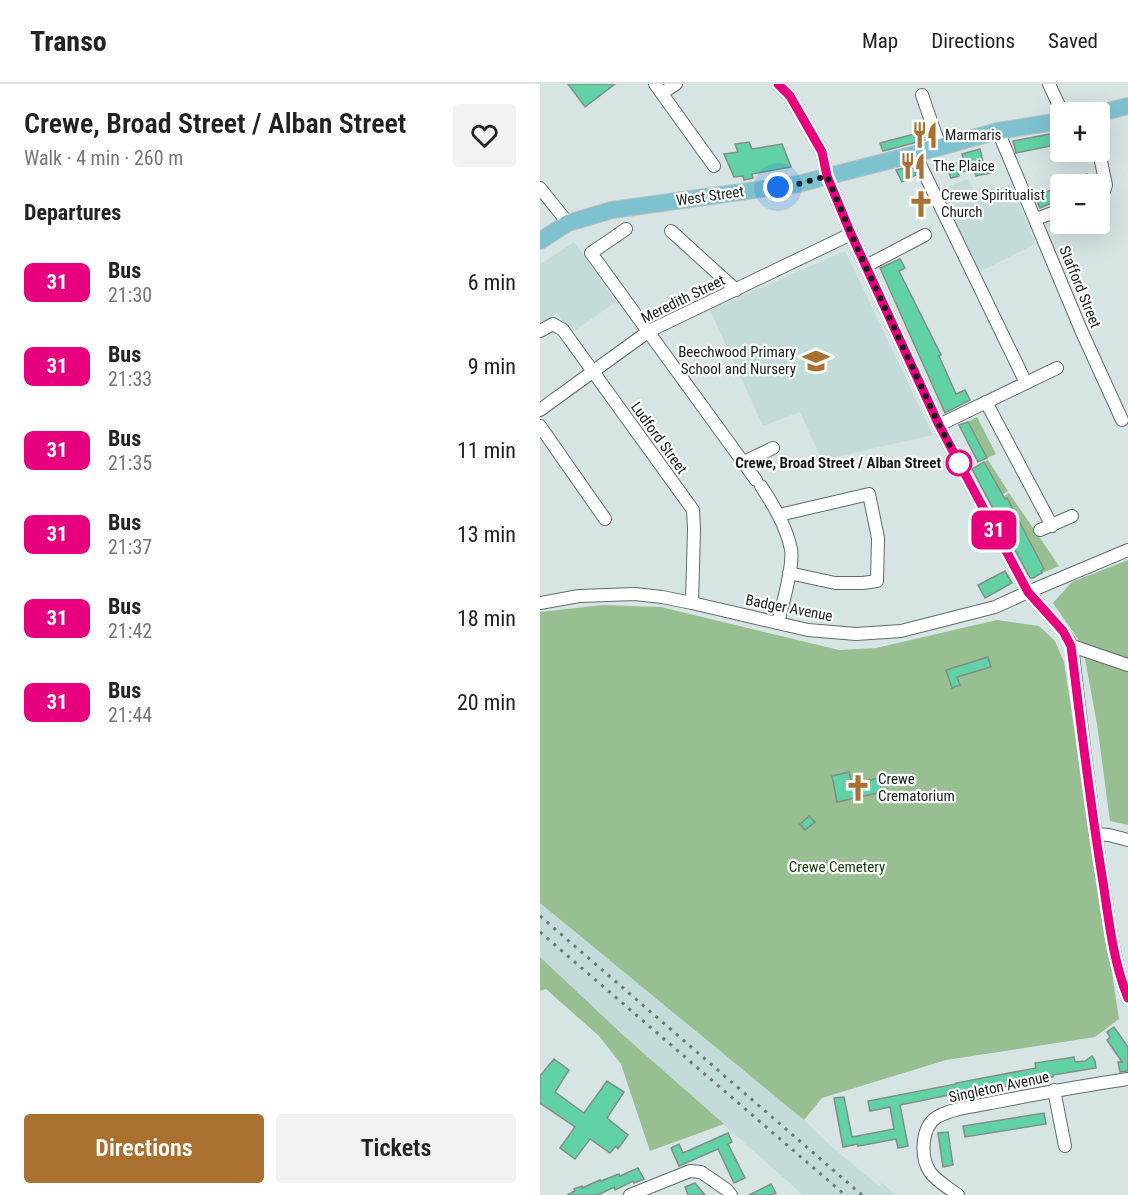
<!DOCTYPE html>
<html lang="en">
<head>
<meta charset="utf-8">
<style>
	:root { --surface:#fff; --page:#f2f2f2; --text:#222; --muted:#767676; --line:#e0e0e0; --accent:#aa702f }
	body { margin:0; font-family:"Roboto Condensed",sans-serif; background:var(--page); color:var(--text); height:100vh; display:flex; flex-direction:column; font-size:22px; white-space:nowrap }
	* { box-sizing:border-box; margin:0 }
	p { font-size:20px; color:var(--muted) }
	.icon { flex:none; width:33px; height:33px; fill:none; stroke:currentColor; stroke-width:2; stroke-linecap:round; stroke-linejoin:round }
	.map { position:relative; flex:1; overflow:hidden }
	.sheet { display:flex; flex-direction:column; background:var(--surface); width:540px }
	.sheet>* { flex:none }
	.badge { padding:0 12px; border-radius:9px; font-size:21px; line-height:39px }
	.fabs { position:absolute; left:510px; top:18px; display:grid; gap:12px }
	.fabs a { display:grid; place-items:center; width:60px; height:60px; border-radius:6px; background:var(--surface); box-shadow:0 6px 24px #0002; font-size:30px }
	.you { position:absolute; width:30px; height:30px; margin:-15px; border:4px solid #fff; border-radius:50%; background:#1a73e8; box-shadow:0 0 0 9px #1a73e833 }
	.map>.badge { position:absolute; translate:-50% -50%; box-shadow:0 0 0 3px #fff }
	h2 { padding:0 24px; font-size:22px; line-height:54px }
	.round { display:grid; place-items:center; flex:none; width:63px; height:63px; border-radius:6px; background:var(--page) }
	.head { display:flex; align-items:center; justify-content:space-between; height:102px; padding:0 24px }
	h1 { font-size:28px; font-weight:600; line-height:45px }
	.button { display:flex; gap:12px; margin-top:auto; padding:12px 24px }
	.button a { flex:1; height:69px; border-radius:6px; background:var(--accent); color:#fff; font-size:24px; font-weight:600; line-height:69px; text-align:center }
	.button a+a { background:var(--page); color:var(--text) }
	ul { padding:0; list-style:none }
	li { display:flex; align-items:center; gap:18px; height:84px; padding:0 24px }
	li div { flex:1 }
	li b { display:block; font-size:22px }
	li em { font-style:normal }
	li .badge { min-width:66px; font-weight:700; text-align:center }
	header { display:flex; align-items:center; gap:36px; box-sizing:border-box; height:84px; padding:0 30px; background:var(--surface); border-bottom:2px solid var(--line) }
	header strong { font-size:28px }
	nav { display:flex; gap:33px; margin-inline-start:auto; font-size:21px }
	main { display:flex; flex:1; min-height:0 }
	.map>svg:first-child { display:block }
	.built { fill:#c4dcd9 }
	.green { fill:#98bf91 }
	.building { fill:#60d2a5; stroke:#828e88; stroke-width:1.5 }
	.lines { fill:none; stroke-linecap:round; stroke-linejoin:round }
	.minor-casing { stroke:#5f6d6b; stroke-width:14 }
	.major-casing { stroke:#bec0bf; stroke-width:18 }
	.minor { stroke:#fff; stroke-width:12 }
	.major { stroke:#7ec2d0; stroke-width:16 }
	.rail { stroke:#6d7675; stroke-width:3; stroke-dasharray:3 6; stroke-linecap:butt }
	.line-casing { stroke:#fff; stroke-width:14 }
	.line { stroke:#e6007e; stroke-width:9 }
	.walk { stroke:#181d1c; stroke-width:6; stroke-dasharray:0 10.8 }
	.stop-dot { fill:#fff; stroke:#e6007e; stroke-width:3 }
	.labels { text-anchor:middle; dominant-baseline:central; stroke-width:4.5; stroke-linejoin:round; paint-order:stroke }
	.poi-label { font-size:15px; fill:#181d1c; stroke:#fff; text-anchor:start }
	.street-label { font-size:15px; fill:#181d1c; stroke:#fff }
	.stop-label { font-size:15px; font-weight:bold; fill:#181d1c; stroke:#fff; text-anchor:end }
	.park-label { font-size:15px; fill:#0d3804; stroke:#fff }
</style>
</head>
<body>
<header>
<strong>Transo</strong>
<nav><a>Map</a><a>Directions</a><a>Saved</a></nav>
</header>
<main>
<section class="sheet">
<div class="head"><div><h1>Crewe, Broad Street / Alban Street</h1><p>Walk · 4 min · 260 m</p></div><a class="round"><svg class="icon" aria-label="heart" viewBox="0 0 24 24"><path d="M12 20l-8-8c-3-5 5-10 8-4 3-6 11-1 8 4z"/></svg></a></div>
<h2>Departures</h2>
<ul>
<li><span class="badge" style="background:#e6007e;color:#fff">31</span><div><b>Bus</b><p>21:30</p></div><em>6 min</em></li>
<li><span class="badge" style="background:#e6007e;color:#fff">31</span><div><b>Bus</b><p>21:33</p></div><em>9 min</em></li>
<li><span class="badge" style="background:#e6007e;color:#fff">31</span><div><b>Bus</b><p>21:35</p></div><em>11 min</em></li>
<li><span class="badge" style="background:#e6007e;color:#fff">31</span><div><b>Bus</b><p>21:37</p></div><em>13 min</em></li>
<li><span class="badge" style="background:#e6007e;color:#fff">31</span><div><b>Bus</b><p>21:42</p></div><em>18 min</em></li>
<li><span class="badge" style="background:#e6007e;color:#fff">31</span><div><b>Bus</b><p>21:44</p></div><em>20 min</em></li>
</ul>
<div class="button"><a>Directions</a><a>Tickets</a></div>
</section>
<div class="map">
<svg width="588" height="1111" viewBox="0 0 588 1111">
	<rect width="100%" height="100%" fill="#d6e4e3"/>
	<g class="built">
		<path d="M427,95l7,11 18,-6 4,6 15,-6 24,60 -58,29 -39,-82z"/>
		<path d="M34,158l42,60 -45,31 -14,-20 -17,12v-60z"/>
		<path d="M305,167l88,184 -111,25 -22,-48 -37,14 -53,-116z"/>
		<path d="M0,819l264,217 28,27 47,39 3,-3 14,12h-93l-180,-160 -83,-78z"/>
	</g>
	<g class="green">
		<path d="M437,333l19,37 -9,4 -19,-36z"/>
		<path d="M448,376l20,31 -9,6 -19,-33z"/>
		<path d="M469,409l50,73 -17,7 -1,-2 3,-2 -37,-71 -5,2 -1,-2z"/>
		<path d="M588,476v265l-18,-4 -13,-97 -12,-65 -7,-20 -25,-36 19,-21z"/>
		<path d="M63,521l58,2 178,43 37,-2 121,-28 42,6 16,15 9,21 55,357 -24,18 -149,23 -124,38 -18,22 -264,-217v-291z"/>
		<path d="M0,873l83,78 101,89 -74,27 -29,-87 -22,-28 -53,-47 -6,2z"/>
	</g>
	<g class="building">
		<path d="M28,0h47l-30,23z"/>
		<path d="M384,42l5,13 -46,12 -3,-8 38,-10 -2,-5z"/>
		<path d="M520,48v12l-44,9 -3,-12z"/>
		<path d="M209,58l3,7 30,-5 9,23 -39,7 1,4 -9,2 -1,-4 -9,1 -10,-23 14,-2 -3,-8z"/>
		<path d="M440,65l4,17 5,-1 2,8 -15,3 -2,-7 -16,4 1,3 -8,2 -5,-13 18,-4 -2,-7z"/>
		<path d="M372,82l4,9 -14,7 -6,-12z"/>
		<path d="M547,90l5,10h-28z"/>
		<path d="M520,102v13l-20,9 -5,-11z"/>
		<path d="M360,175l5,9 -6,3 42,84 -2,1 17,38 9,-4 5,10 -25,13 -65,-145z"/>
		<path d="M428,338l19,36 -9,4 -19,-37z"/>
		<path d="M444,378l21,37 2,-1 37,71 -3,2 1,2 -9,5h-3l-58,-109z"/>
		<path d="M465,487l7,12 -27,15 -7,-13z"/>
		<path d="M448,573l3,10 -34,10 3,8 -8,3 -6,-18z"/>
		<path d="M309,688l3,12 27,-6 3,14 -45,10 -5,-26z"/>
		<path d="M269,732l6,6 -10,8 -5,-6z"/>
		<path d="M574,943l14,20v24l-8,1 -2,-10h4l-15,-22 3,-3 -3,-5z"/>
		<path d="M552,972l3,5 1,7 -43,7v2l-40,8 -64,10 -49,10 8,41 -10,2 -2,-9 -38,7v-2l-15,3 -9,-49 10,-1 8,40 42,-8 -4,-22 -20,4 -2,-10 88,-17v-1l80,-15 -1,-5 39,-6 1,5 10,-1z"/>
		<path d="M14,975l15,11 -14,22 29,21 23,-32 17,11 -17,26 21,17 -10,14 -2,-3 -6,7 -20,-14 -15,20 -15,-11 15,-21 -35,-24v-27z"/>
		<path d="M504,1029l2,11 -81,13 -2,-11z"/>
		<path d="M408,1048l5,33 -10,2 -5,-34z"/>
		<path d="M188,1049l4,9 -4,2 17,34 -11,5 -16,-34 -39,17 -8,-18 8,-4 4,9z"/>
		<path d="M98,1084l6,11 -10,4 -1,-2 -18,9 -1,-3 -16,8h-31l8,-4 -1,-2 8,-3v2l18,-8 1,1 18,-7 1,2z"/>
		<path d="M155,1099l10,12h-17l-3,-8z"/>
		<path d="M231,1100l5,9 -5,2h-22z"/>
	</g>
	<g class="lines">
		<defs>
			<g id="minor">
				<path d="M115,0l59,82"/>
				<path d="M238,0l12,12 32,56 5,24 24,58 88,191 89,167 35,39 9,15c9,79 18,158 31,236 6,39 10,79 25,116"/>
				<path d="M509,0l13,28"/>
				<path d="M122,9l14,-9"/>
				<path d="M382,11l18,52"/>
				<path d="M458,47l83,199 41,90"/>
				<path d="M559,68l7,33 -2,6 -4,3"/>
				<path d="M375,70l111,229"/>
				<path d="M0,104l28,35"/>
				<path d="M496,135l24,-9"/>
				<path d="M86,145l-35,24 165,227"/>
				<path d="M131,147l65,59"/>
				<path d="M326,182l59,-31"/>
				<path d="M0,247l13,-7 10,6 130,180 1,19 -2,74"/>
				<path d="M446,318l66,124"/>
				<path d="M0,326l109,-79 202,-97"/>
				<path d="M399,341l118,-57"/>
				<path d="M0,342l65,93"/>
				<path d="M204,378l29,-14"/>
				<path d="M221,402c13,20 25,40 30,63 3,18 -9,56 -13,74"/>
				<path d="M239,431l90,-21 9,44 -1,43 -14,2h-28l-46,-10"/>
				<path d="M500,446l32,-14"/>
				<path d="M0,519l39,-7 56,-2 27,3 30,6 116,27 48,4 45,-3 94,-24 33,-15 100,-42"/>
				<path d="M532,562l56,19"/>
				<path d="M555,750l14,1 19,5"/>
				<path d="M514,1006l11,56"/>
				<path d="M90,1111l60,-24 11,1 26,18 4,5"/>
				<path d="M418,1111c-9,-7 -22,-14 -28,-23 -10,-15 -9,-45 7,-55 16,-9 36,-10 54,-14 46,-9 91,-17 137,-24"/>
			</g>
			<g id="major">
				<path d="M560,29l28,-7"/>
				<path d="M0,157l28,-18 44,-13 186,-26 117,-30 83,-23 62,-10"/>
			</g>
		</defs>
		<use href="#minor" class="minor-casing"/>
		<use href="#major" class="major-casing"/>
		<use href="#minor" class="minor"/>
		<use href="#major" class="major"/>
		<g class="rail">
			<path d="M0,832l322,279"/>
			<path d="M0,848l305,263"/>
		</g>
	</g>
	<g class="lines">
		<defs>
			<path id="line" d="M238,0l12,12 32,56 5,24 24,58 88,191 89,167 35,39 8,15c10,79 19,158 32,236 6,39 10,79 25,116"/>
		</defs>
		<use href="#line" class="line-casing"/>
		<use href="#line" class="line"/>
		<path class="walk" d="M238,103l20,-3 29,-8 31,74 81,175 20,38"/>
	</g>
	<defs>
		<symbol id="restaurant-bare" viewBox="-9 -9 18 18"><path d="M-5-6h1v4h1v-4h1v4h1v-4h1v5L-1.5 .5V6h-2V.5L-5-1ZM5-6V6H3V1.5H1.5Q1.5-4 5-6Z" fill="#aa702f" stroke="#fff" stroke-width="2.5" paint-order="stroke"/></symbol>
		<symbol id="church-bare" viewBox="-9 -9 18 18"><path d="M-1.2-6h2.4v3.5h3.3v2.4h-3.3V6h-2.4V-.1h-3.3v-2.4h3.3Z" fill="#aa702f" stroke="#fff" stroke-width="2.5" paint-order="stroke"/></symbol>
		<symbol id="school-bare" viewBox="-9 -9 18 18"><path d="M0-5L7-2L0 1L-7-2ZM-4 1L0 2.5L4 1V4Q0 6-4 4Z" fill="#aa702f" stroke="#fff" stroke-width="2.5" paint-order="stroke"/></symbol>
	</defs>
	<g fill-rule="evenodd">
		<use href="#restaurant-bare" x="366" y="32" width="38" height="38"/>
		<use href="#restaurant-bare" x="354" y="63" width="38" height="38"/>
		<use href="#church-bare" x="362" y="101" width="38" height="38"/>
		<use href="#school-bare" x="257" y="258" width="38" height="38"/>
		<use href="#church-bare" x="299" y="685" width="38" height="38"/>
	</g>
	<circle class="stop-dot" cx="419" cy="379" r="12"/>
	<g class="labels">
		<g class="poi-label">
			<text x="405" y="51">Marmaris</text>
			<text x="393" y="82">The Plaice</text>
			<text x="401" y="111">Crewe Spiritualist<tspan x="401" dy="17">Church</tspan></text>
			<text x="256" y="268" text-anchor="end">Beechwood Primary<tspan x="256" dy="17">School and Nursery</tspan></text>
			<text x="338" y="695">Crewe<tspan x="338" dy="17">Crematorium</tspan></text>
		</g>
		<g class="street-label">
			<text transform="translate(170 112) rotate(-8)">West Street</text>
			<text transform="translate(540 203) rotate(68)">Stafford Street</text>
			<text transform="translate(143 215) rotate(-26)">Meredith Street</text>
			<text transform="translate(119 354) rotate(54)">Ludford Street</text>
			<text transform="translate(249 524) rotate(11)">Badger Avenue</text>
			<text transform="translate(459 1003) rotate(-12)">Singleton Avenue</text>
		</g>
		<g class="stop-label">
			<text x="401" y="379">Crewe, Broad Street / Alban Street</text>
		</g>
		<g class="park-label">
			<text x="297" y="783">Crewe Cemetery</text>
		</g>
	</g>
</svg>
<div class="fabs">
<a>+</a>
<a>−</a>
</div>
<div class="you" style="left:238px;top:103px"></div>
<b class="badge" style="left:454px;top:446px;background:#e6007e;color:#fff">31</b>
</div>
</main>
</body>
</html>
